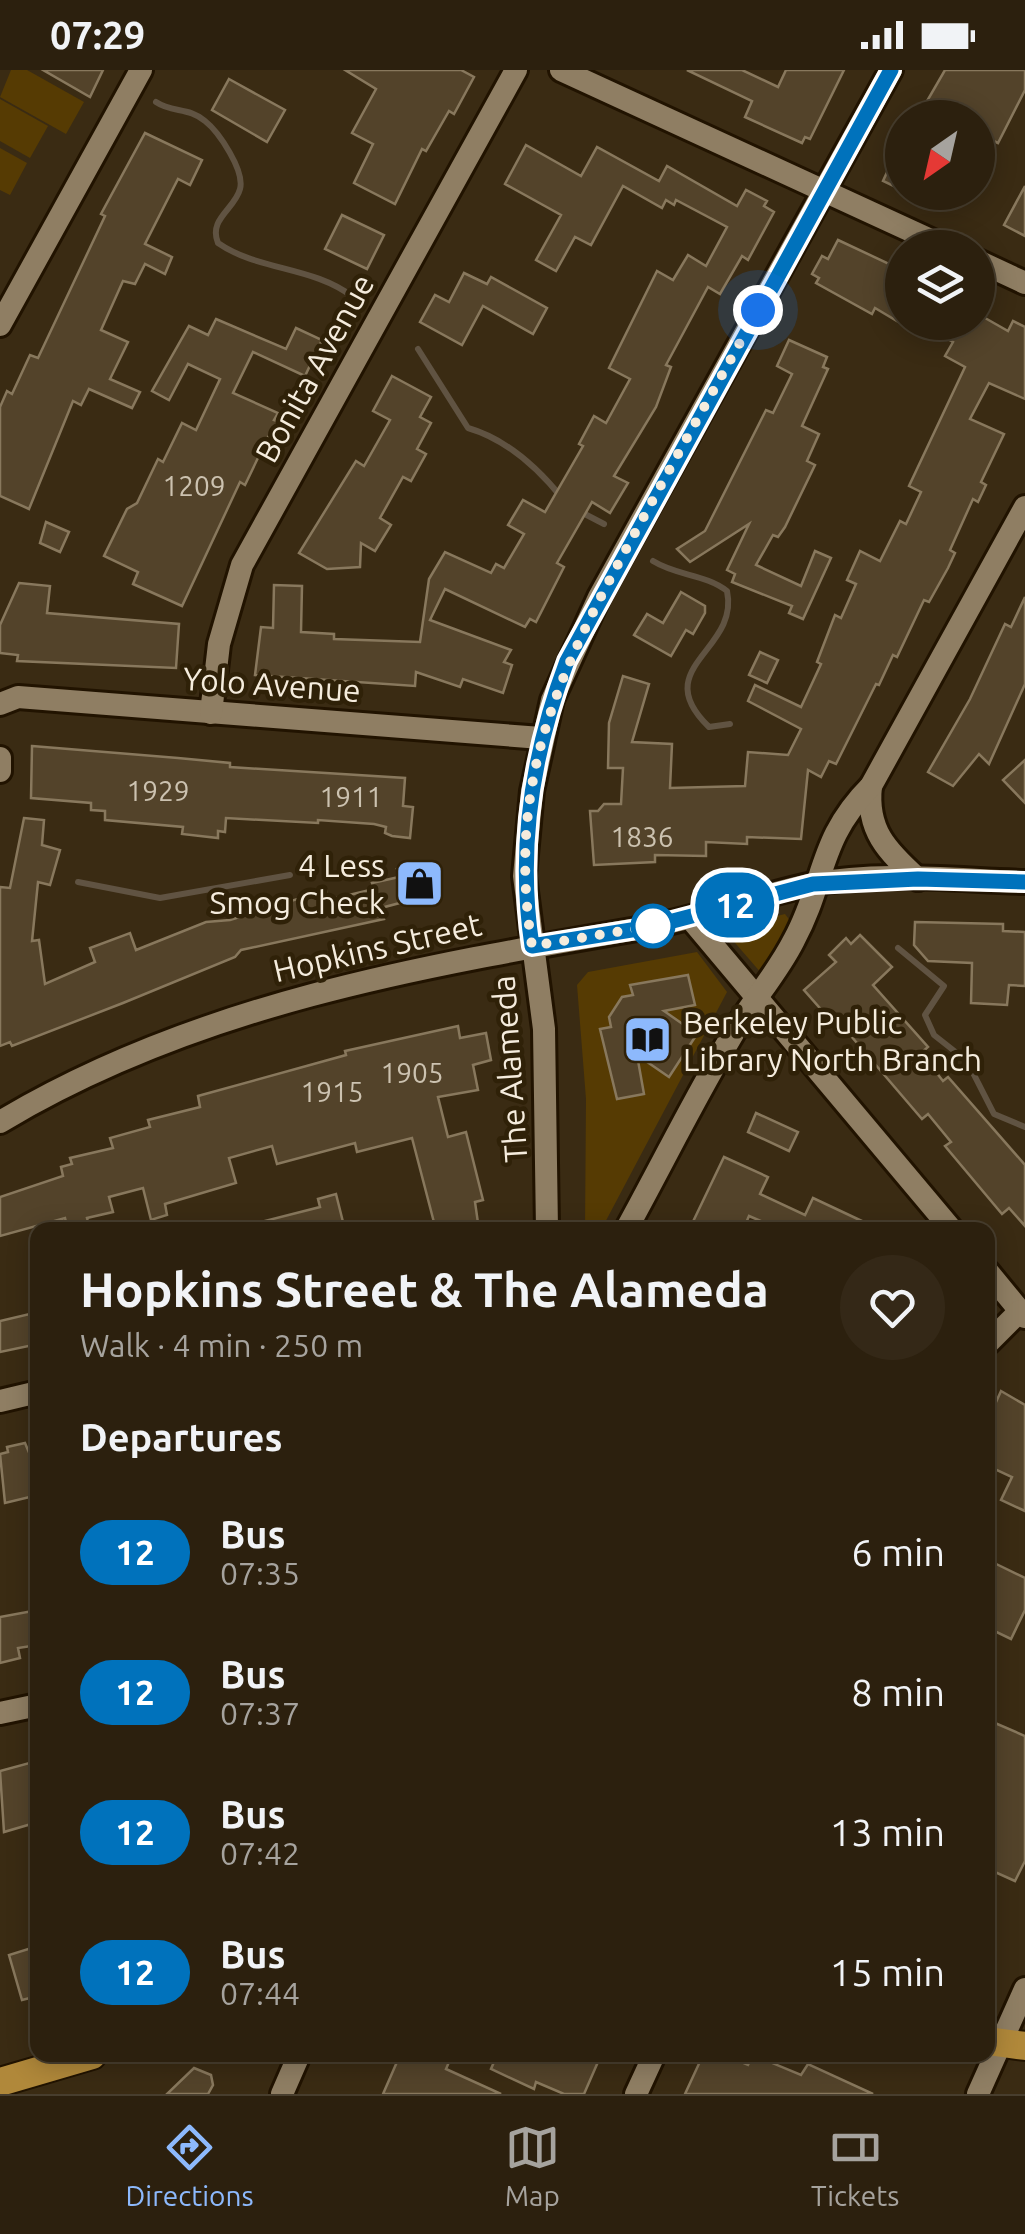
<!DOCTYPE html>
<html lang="en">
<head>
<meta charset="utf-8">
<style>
	:root { --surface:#2c200e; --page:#342817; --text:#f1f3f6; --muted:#a6a39e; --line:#483e2e; --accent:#8db9fc }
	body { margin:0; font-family:Ubuntu,sans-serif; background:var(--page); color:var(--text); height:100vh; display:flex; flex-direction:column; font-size:38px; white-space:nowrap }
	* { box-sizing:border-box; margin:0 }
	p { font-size:32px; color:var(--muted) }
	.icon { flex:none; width:55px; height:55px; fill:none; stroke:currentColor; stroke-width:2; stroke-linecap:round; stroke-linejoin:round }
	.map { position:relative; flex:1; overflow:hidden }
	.drawer { position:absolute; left:30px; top:1152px; width:965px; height:840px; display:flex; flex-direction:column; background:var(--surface); border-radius:20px; box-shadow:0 5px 25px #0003,0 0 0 2px var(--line) }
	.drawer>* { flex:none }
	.badge { padding:0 20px; border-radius:32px; font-size:35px; line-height:65px }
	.needle { width:65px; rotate:214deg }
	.buttons { position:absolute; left:885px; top:30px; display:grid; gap:20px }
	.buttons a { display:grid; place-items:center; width:110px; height:110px; border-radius:50%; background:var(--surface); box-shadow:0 5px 25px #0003,0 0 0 2px var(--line); font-size:50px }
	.you { position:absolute; width:50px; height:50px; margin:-25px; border:8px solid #fff; border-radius:50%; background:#1a73e8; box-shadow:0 0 0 15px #1a73e833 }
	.map>.badge { position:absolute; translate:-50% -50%; box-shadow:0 0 0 5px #fff }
	h2 { padding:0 50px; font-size:38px; line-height:90px }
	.round { display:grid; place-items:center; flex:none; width:105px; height:105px; border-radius:52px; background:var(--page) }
	.head { display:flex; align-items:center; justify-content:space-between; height:170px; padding:0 50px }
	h1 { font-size:48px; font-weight:700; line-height:75px }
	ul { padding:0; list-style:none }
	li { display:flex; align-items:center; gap:30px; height:140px; padding:0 50px }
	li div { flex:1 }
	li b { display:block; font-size:38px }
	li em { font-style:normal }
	li .badge { min-width:110px; font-weight:700; text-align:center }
	.status { display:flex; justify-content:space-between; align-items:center; height:70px; padding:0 50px; background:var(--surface); direction:ltr }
	.status svg { height:28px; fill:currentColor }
	.menu { display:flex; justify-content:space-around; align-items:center; height:140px; border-top:2px solid var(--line); background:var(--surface); font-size:28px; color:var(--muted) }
	.menu a { display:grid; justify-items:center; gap:5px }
	.menu .current { color:var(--accent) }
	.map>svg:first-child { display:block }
	.green { fill:#563b03 }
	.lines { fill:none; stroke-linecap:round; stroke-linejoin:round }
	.stream { stroke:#605342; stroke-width:6 }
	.building { fill:#53432a; stroke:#88785d; stroke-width:2.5 }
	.minor-casing { stroke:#211300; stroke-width:28 }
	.major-casing { stroke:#211300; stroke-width:32 }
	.minor { stroke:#8f7e63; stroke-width:22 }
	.major { stroke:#b0883a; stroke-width:28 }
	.line-casing { stroke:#fff; stroke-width:22 }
	.line { stroke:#0072bc; stroke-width:15 }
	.walk { stroke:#f5ecdd; stroke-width:10; stroke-dasharray:0 18 }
	.stop-dot { fill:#fff; stroke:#0072bc; stroke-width:5 }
	.labels { text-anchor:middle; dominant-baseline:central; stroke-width:9; stroke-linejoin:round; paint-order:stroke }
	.number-label { font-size:28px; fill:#ccc2b0 }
	.street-label { font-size:32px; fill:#f5ecdd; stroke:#2f2108 }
	.poi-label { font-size:32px; fill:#f5ecdd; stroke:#2f2108; text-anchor:end }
</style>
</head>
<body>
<div class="status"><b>07:29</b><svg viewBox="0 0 49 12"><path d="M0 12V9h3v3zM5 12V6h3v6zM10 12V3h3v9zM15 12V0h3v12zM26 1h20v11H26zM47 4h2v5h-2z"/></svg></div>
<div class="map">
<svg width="1025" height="2024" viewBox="0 0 1025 2024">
	<rect width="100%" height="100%" fill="#3a2b13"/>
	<g class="green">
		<path d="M11,0h16l57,32 -18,32 -66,-37z"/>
		<path d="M0,29l48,27 -18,32 -30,-17z"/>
		<path d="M0,78l27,15 -17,32 -10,-5z"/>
		<path d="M785,844l6,8 -29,52 -39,-45z"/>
		<path d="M697,882l30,40 -126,238h-16l1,-131 -9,-114 11,-13z"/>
	</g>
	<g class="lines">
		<g class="stream">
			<path d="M156,32c16,11 33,5 49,19 14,11 40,50 35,68 -5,20 -32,30 -22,54 40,28 95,23 135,54"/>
			<path d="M418,279l50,79c38,11 69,39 94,70"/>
			<path d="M579,441l25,13"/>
			<path d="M653,491c24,15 52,13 74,30 13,60 -80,76 -18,136l21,-3"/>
			<path d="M78,812l82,16 130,-23"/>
			<path d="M898,878l46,38 -19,29 9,20 33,26 27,53 31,13"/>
		</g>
	</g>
	<g class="building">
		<path d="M43,0h60l-13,27z"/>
		<path d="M345,0h116l13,7 -20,37 -5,-3 -23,40 -4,-2 -27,55 -41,-21 19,-39 -21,-11 24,-44z"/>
		<path d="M687,0h55l36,17 8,-17h58l-34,69 -5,-2 -3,6 -57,-26 7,-16z"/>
		<path d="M945,0h80v20l-27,53 -20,-9v-16h-36l-19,-10z"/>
		<path d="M229,9l56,31 -18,32 -55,-32z"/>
		<path d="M145,63l57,27 -12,25 -12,-6 -33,65 27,13 -7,17 -20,-10 -10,20 -12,-3 -22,49 27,12 -18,37 30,13 -8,16 -43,-19 -8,16 -8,-4 -44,108 -29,-13v-89l7,-16 5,3 18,-39 8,3 67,-142 -4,-2z"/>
		<path d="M902,70v50l-19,-9z"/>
		<path d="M526,75l55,31 16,-29 62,34 8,-15 70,40 9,-16 21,11 -3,5 10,6 -26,48 -6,-4 -22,38 -12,-7 -42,78 5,2 -15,40 -42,69 14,7 -18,30 -18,-11 -35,61 7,4 -28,55 -6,-3 -5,8 -80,-38 -15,31 81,30 -7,12 8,3 -9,28 -40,-14 -3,8 -44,-15 -1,14 -160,-11 6,-48 12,1 1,-43 28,1 -1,46 33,2v5l86,3 9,-63 16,-27 46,21 5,-9 8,4 20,-34 -16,-9 15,-25 22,12 38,-66 -4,-2 15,-28 12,7 24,-44 -21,-11 48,-97 16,9 15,-25 18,11 21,-39 -51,-27 -2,5 -8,-5 -4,8 -39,-22 -32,59 -16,-8 -19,34 -20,-11 25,-45 -56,-31z"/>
		<path d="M1025,116v50l-21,-11z"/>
		<path d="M342,145l42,20 -17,34 -42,-20z"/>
		<path d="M838,170l64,30v54l-27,-16 -3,6 -56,-31 3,-5 -7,-4 10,-18 6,3z"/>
		<path d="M464,203l23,11 4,-7 56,31 -14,26 -50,-28 -21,39 -42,-23 15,-27 14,7z"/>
		<path d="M978,244l30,17 5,-10 12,6v72l-36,-16 -19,36 34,15 -23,48 5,3 -8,17 -5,-3 -23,51 5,3 -7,15 -19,34 -5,-2 -27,57 -4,-2 -14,30 -3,-1 -40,80 -7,-3 -8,16 -13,-7 -7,69 -54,-2v7l-41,-2v14l-51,-1v7l-61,3 -4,-54h8l6,-7h17l2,-36h-15l1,-45 14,-47 26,8 -17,58 40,2 -2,44 75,-2 3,-34 40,3 13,-26 -53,-28 7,-16 46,22 20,-43 -4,-2 18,-47 6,3 15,-34 -9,-4 13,-29 20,10 20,-40 6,3 15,-32 -12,-6 56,-119 -20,-11 8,-14 -37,-20h62z"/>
		<path d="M216,249l70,30 10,-21 26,12 -17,36 -52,-24 -20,41 45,20 -4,7 6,2 -7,17 -5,-2 -23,48 -5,-3 -58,124 -49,-22 5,-12 -34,-16 23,-47 10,-6 21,-44 5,3 19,-39 14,7 24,-51 -32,-15 -19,36 -17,-9 37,-65 19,9z"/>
		<path d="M789,270l38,17 -4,10 5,2 -26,57 17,8 -12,27 8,4 -30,62 -7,10 -5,-2 -17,30 45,21 14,-35 16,7 -28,61 -14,-6 3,-7 -60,-24 3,-8 -8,-4 22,-46 -59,38 -13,-13 28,-18 61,-121 7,3 19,-39 -15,-8z"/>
		<path d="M392,306l39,21 -11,20 11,6 -14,26 9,5 -15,27 -8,-4 -23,41 11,7 -16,26 -14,-8 -1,24 -33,2 -28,-16 57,-92 8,5 26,-46 -17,-9z"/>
		<path d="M46,452l23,10 -9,20 -20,-9z"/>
		<path d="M19,513l31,3 -3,27 132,11 -3,44 -159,-7 1,-6 -18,-2v-28z"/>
		<path d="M681,522l24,14v7l-12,21 -7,-4 -15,26 -37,-21 13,-21 16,9z"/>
		<path d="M1025,527v87l-36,80 -10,-10 -26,32 -25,-14 42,-73 35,-75 6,3z"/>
		<path d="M760,582l18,8 -11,23 -18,-8z"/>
		<path d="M32,676l146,12 52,5v4l175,11 -2,28 10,1 -3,31 -18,-2 -7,-3 1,-6 -12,-3 -56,-4v3l-92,-5 -1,14 -7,-1v7l-36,-4 1,-7 -78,-7v-9l-14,-1v-7l-60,-5z"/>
		<path d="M1025,690v43l-22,-23z"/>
		<path d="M24,748l20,2 -2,25 18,5 -10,35 -12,-3 -6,59 7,-1 6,44 50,-22 -5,-14 40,-15 6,17 70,-28 24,-2 96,-30 2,10 46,-11 -2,-6 27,-6 -2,-8 23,-5 6,32 -45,12 3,11 -143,31 -6,7 -112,46 -111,43 -2,-4 -10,4v-159l10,1z"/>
		<path d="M915,852l88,2v7l22,1v54l-16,-1 -2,20 -36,-2 1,-40 -44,-2 -14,-16z"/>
		<path d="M860,865l32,32 -19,18 55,62 -7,6 22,28 5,-4 77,88v61l-16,-18 -7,6 -57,-68 6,-4 -23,-28 -6,5 -83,-97 -6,1 -29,-33 32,-28 -7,-7 17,-17 5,6z"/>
		<path d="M688,905l7,30 -31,6 33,23 -28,43 -32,-22 7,39 -27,5 -17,-70 11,-2 -2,-10 13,-20 11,-2 -3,-10z"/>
		<path d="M458,956l2,12 26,-5 5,27 -18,5 5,25 -40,7 10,40 18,-5 17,68 -8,2 4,28h-43l-24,-92 -55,14 -2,-9 -78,21 -5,-18 -43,12 7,25 -71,21 2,11 -16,5 -8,-32 -34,9 4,15 -26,6 3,12h-22l-3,-12 -65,18v-39l63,-21 -2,-9 11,-3 -2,-6 43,-10 -3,-10 40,-11 -2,-7 52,-13 -2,-11 148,-41 -1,-4z"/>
		<path d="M756,1043l42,19 -9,19 -41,-19z"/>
		<path d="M724,1087l44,20 -8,17 45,21 8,-17 68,32h-99l-33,-14 -6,14h-54z"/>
		<path d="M336,1124l9,36h-91l-1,-6 67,-17 -2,-8z"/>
		<path d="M38,1242v32l-38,8v-31z"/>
		<path d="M1001,1321l24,14v106l-24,-11 11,-23 -24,-11v-46z"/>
		<path d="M25,1373l13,31v21l-33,8 -5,-49 8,-2 -1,-5z"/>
		<path d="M988,1490l37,18v32l-14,29 -23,-11z"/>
		<path d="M38,1540v35l-20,3 2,10 -20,5v-46z"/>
		<path d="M988,1650l37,16v125l-10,20 -27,-12v-75l6,-14 -6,-2z"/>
		<path d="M33,1692l5,60 -34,10 -4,-61z"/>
		<path d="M38,1876v50l-16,4 -13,-45z"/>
		<path d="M400,1985h52l-6,14 55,25h-118z"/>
		<path d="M497,1985h104l-17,39h-20l-28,-12 -2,7 -43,-20z"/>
		<path d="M703,1985h22l23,10 5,-10 48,20 7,-11 65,30h-188z"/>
		<path d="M194,1998l17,7 2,10 -5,9h-41z"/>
	</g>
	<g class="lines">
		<defs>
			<g id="minor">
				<path d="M561,0l387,178"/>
				<path d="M978,191l47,22"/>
				<path d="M0,255l141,-255"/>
				<path d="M0,634l18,-7 523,41"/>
				<path d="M211,643l8,-69 23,-79 274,-495"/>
				<path d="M0,688v13"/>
				<path d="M871,716c-5,44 16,65 47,93"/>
				<path d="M690,848l262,312"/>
				<path d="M0,1052c197,-118 421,-156 643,-194 58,-10 112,-32 170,-44 68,-13 143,-4 212,-2"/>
				<path d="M547,1160l-3,-201 -20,-153 8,-85 20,-91 47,-103 292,-527"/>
				<path d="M626,1160c38,-69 73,-141 114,-208 18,-28 39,-52 54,-82 32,-59 24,-101 77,-154l154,-279"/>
				<path d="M988,1202l37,45"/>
				<path d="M988,1273l32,-32"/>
				<path d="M0,1331l38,-9"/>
				<path d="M0,1643l38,-8"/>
				<path d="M282,2024l17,-39"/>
				<path d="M636,2024l18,-39"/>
				<path d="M978,2024l47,-105"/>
			</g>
			<g id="major">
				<path d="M988,1971l37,5"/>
				<path d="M0,2012l92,-27"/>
			</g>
		</defs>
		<use href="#minor" class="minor-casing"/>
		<use href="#major" class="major-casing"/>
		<use href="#minor" class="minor"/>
		<use href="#major" class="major"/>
	</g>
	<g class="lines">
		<defs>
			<path id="line" d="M891,0l-324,591c-35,93 -50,187 -35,285l118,-19 163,-43 105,-5 107,3"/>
		</defs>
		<use href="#line" class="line-casing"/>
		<use href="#line" class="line"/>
		<path class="walk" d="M653,856l-121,20c-27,-168 30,-281 109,-424 38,-71 78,-141 117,-212"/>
	</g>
	<defs>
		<symbol id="shop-square" viewBox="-11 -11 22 22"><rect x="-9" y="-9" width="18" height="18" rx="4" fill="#8db9fc" stroke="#2f2108"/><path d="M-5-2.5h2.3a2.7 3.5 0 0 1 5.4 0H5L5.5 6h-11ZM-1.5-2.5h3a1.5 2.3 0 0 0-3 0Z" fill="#111"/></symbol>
		<symbol id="library-square" viewBox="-11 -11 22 22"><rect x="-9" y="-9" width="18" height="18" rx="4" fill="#8db9fc" stroke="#2f2108"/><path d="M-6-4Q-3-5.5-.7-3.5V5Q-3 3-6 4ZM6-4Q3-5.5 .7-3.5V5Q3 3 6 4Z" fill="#111"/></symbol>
	</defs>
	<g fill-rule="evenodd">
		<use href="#shop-square" x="392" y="786" width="55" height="55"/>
		<use href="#library-square" x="620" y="942" width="55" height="55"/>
	</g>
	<circle class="stop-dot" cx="653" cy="856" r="20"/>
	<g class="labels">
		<g class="number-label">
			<text x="194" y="415">1209</text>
			<text x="158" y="720">1929</text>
			<text x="351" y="726">1911</text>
			<text x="642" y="766">1836</text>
			<text x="412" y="1002">1905</text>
			<text x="332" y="1021">1915</text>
		</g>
		<g class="street-label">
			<text transform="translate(314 298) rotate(-61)">Bonita Avenue</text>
			<text transform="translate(272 614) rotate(4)">Yolo Avenue</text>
			<text transform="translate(377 877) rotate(-13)">Hopkins Street</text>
			<text transform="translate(509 999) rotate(-94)">The Alameda</text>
		</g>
		<g class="poi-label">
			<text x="385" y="795">4 Less<tspan x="385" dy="37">Smog Check</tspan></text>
			<text x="683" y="952" text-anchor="start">Berkeley Public<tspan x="683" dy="37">Library North Branch</tspan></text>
		</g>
	</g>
</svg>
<div class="buttons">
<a><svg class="needle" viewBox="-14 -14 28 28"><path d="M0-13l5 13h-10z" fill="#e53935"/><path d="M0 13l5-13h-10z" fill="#a6a39e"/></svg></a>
<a><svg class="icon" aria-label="layers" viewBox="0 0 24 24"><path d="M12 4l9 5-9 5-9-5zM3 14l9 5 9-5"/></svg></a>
</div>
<div class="you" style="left:758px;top:240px"></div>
<b class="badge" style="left:735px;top:835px;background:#0072bc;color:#fff">12</b>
<section class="drawer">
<div class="head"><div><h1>Hopkins Street &amp; The Alameda</h1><p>Walk · 4 min · 250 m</p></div><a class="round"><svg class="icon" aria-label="heart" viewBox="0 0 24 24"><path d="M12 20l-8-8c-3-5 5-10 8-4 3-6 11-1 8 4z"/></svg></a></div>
<h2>Departures</h2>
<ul>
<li><span class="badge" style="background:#0072bc;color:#fff">12</span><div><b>Bus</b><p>07:35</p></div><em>6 min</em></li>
<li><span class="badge" style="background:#0072bc;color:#fff">12</span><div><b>Bus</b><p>07:37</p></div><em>8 min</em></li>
<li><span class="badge" style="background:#0072bc;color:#fff">12</span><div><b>Bus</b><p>07:42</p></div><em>13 min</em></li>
<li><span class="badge" style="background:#0072bc;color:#fff">12</span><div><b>Bus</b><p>07:44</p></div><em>15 min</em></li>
</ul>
</section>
</div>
<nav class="menu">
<a class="current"><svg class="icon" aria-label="directions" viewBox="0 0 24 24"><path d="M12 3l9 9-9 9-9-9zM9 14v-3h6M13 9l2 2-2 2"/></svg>Directions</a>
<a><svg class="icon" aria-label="map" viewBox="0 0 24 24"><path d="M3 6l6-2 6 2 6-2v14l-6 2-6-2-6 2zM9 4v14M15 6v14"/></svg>Map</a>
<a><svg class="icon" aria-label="tickets" viewBox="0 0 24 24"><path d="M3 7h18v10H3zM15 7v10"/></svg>Tickets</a>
</nav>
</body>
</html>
